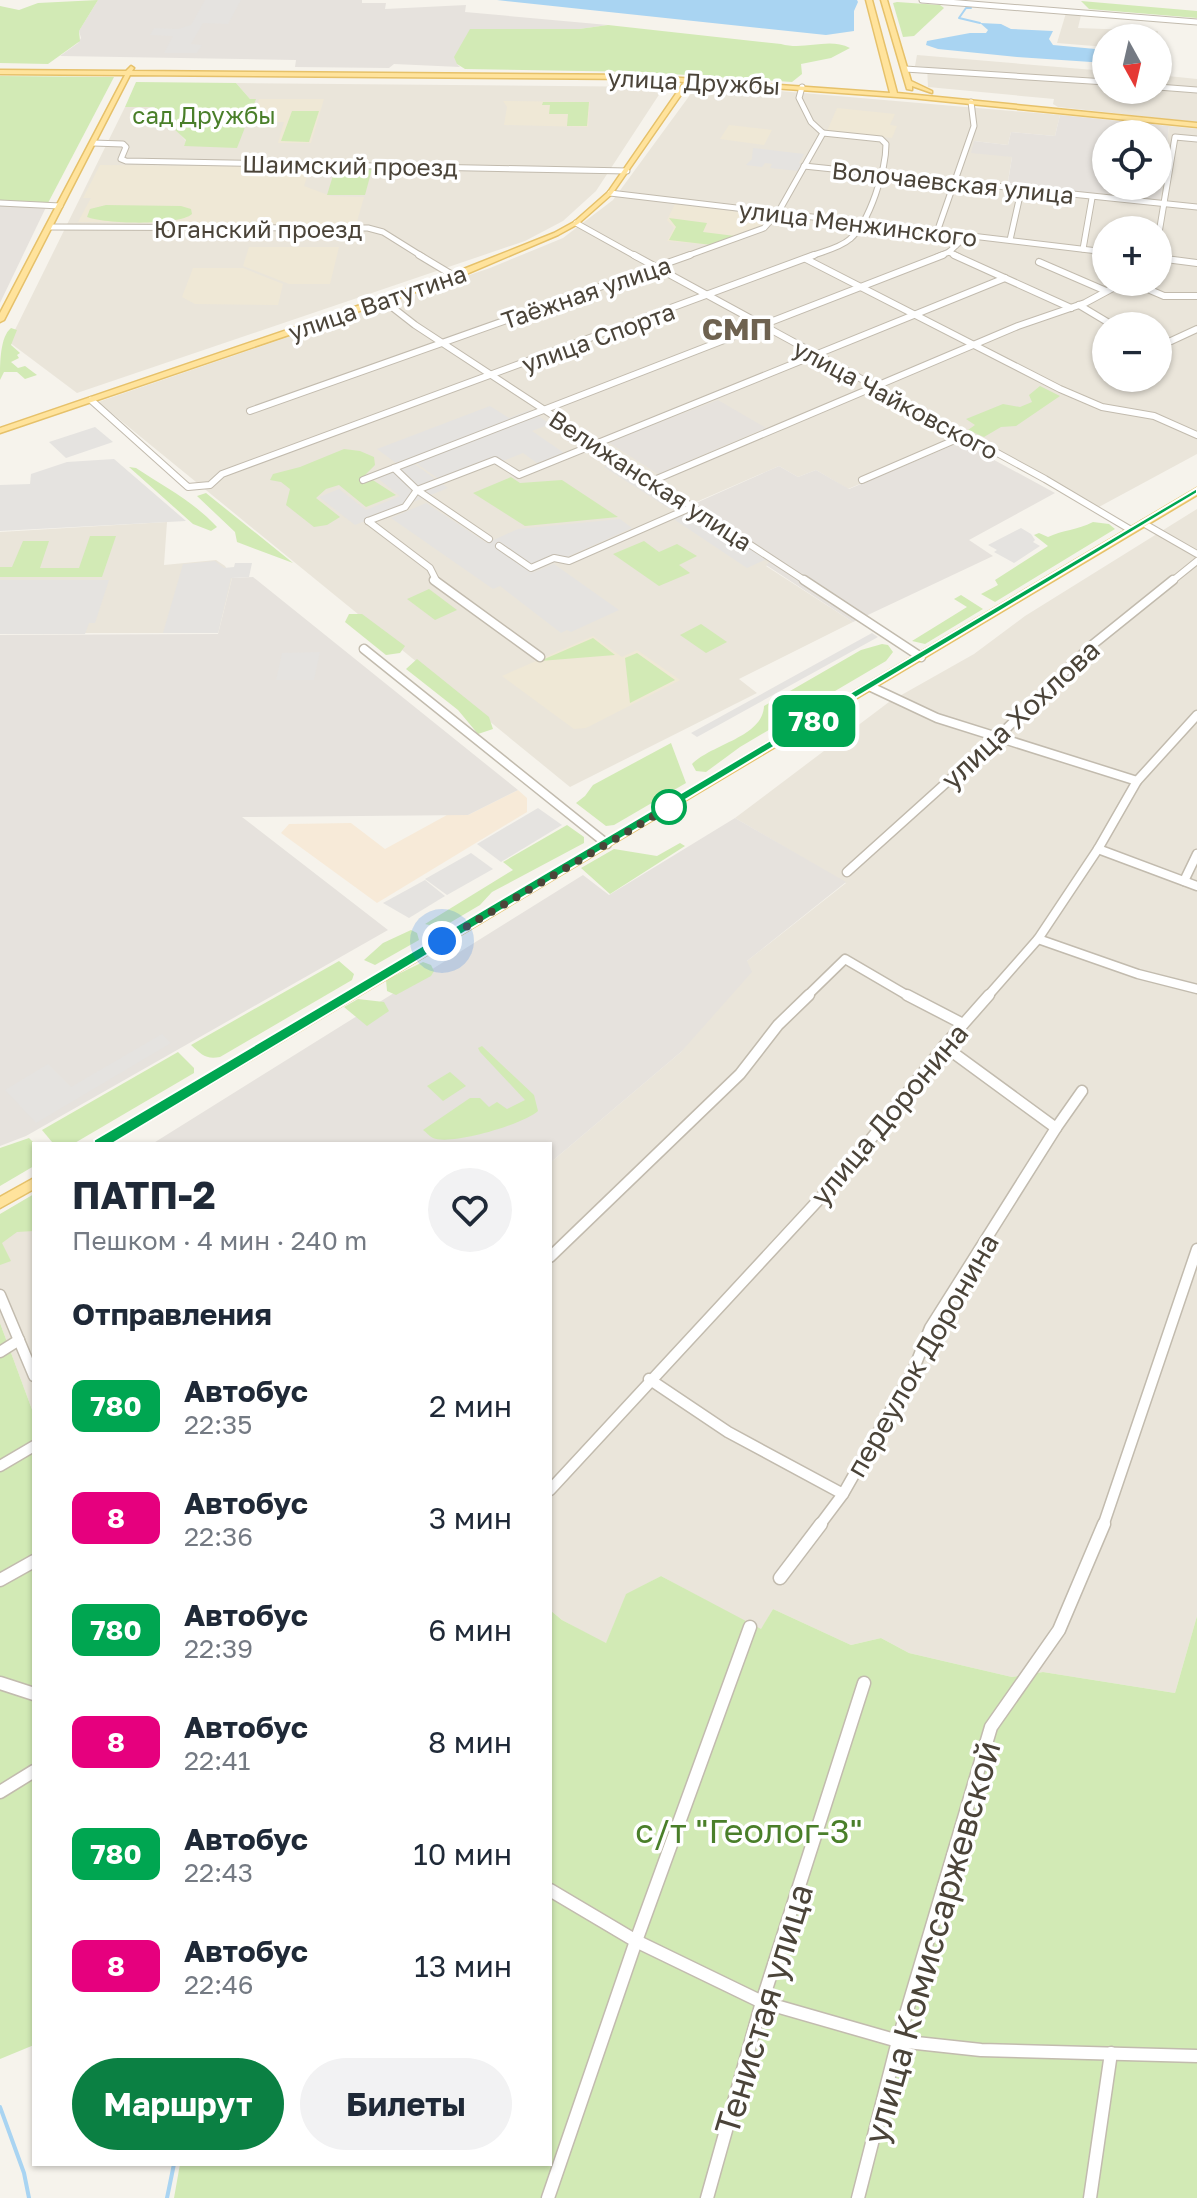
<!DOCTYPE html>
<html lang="ru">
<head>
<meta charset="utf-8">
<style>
	:root { --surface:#fff; --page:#f2f2f3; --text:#1f2937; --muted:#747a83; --accent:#0b8043 }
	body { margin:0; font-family:"Golos Text",sans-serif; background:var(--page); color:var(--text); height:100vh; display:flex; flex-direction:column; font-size:30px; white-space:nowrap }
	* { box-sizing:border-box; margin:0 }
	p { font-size:26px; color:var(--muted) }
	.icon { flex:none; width:44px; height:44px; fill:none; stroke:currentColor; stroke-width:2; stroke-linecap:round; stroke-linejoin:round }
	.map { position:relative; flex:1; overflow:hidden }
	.side { position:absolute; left:32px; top:1142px; width:520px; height:1024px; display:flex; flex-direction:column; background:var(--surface); border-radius:0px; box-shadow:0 2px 6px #0004 }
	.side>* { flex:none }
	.badge { padding:0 16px; border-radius:12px; font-size:28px; line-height:52px }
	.needle { width:52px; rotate:172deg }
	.tools { position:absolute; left:1092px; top:24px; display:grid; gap:16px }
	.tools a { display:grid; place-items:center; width:80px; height:80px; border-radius:50%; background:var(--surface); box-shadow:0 2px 6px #0004; font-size:40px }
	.you { position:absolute; width:40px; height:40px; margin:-20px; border:6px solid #fff; border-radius:50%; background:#1a73e8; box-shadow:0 0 0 12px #1a73e833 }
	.map>.badge { position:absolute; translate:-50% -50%; box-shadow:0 0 0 4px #fff }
	h2 { padding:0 40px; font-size:30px; line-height:72px }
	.round { display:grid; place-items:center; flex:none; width:84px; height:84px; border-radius:42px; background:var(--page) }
	.summary { display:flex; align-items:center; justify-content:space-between; height:136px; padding:0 40px }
	h1 { font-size:38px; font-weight:700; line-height:60px }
	.action { display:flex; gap:16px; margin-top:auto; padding:16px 40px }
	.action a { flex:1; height:92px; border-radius:48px; background:var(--accent); color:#fff; font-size:32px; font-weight:700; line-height:92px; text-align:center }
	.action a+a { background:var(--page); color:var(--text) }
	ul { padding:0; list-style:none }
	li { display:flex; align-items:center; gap:24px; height:112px; padding:0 40px }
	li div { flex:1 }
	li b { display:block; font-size:30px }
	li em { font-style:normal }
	li .badge { min-width:88px; font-weight:700; text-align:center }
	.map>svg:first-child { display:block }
	.residential { fill:#eae5da; fill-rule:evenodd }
	.commercial { fill:#f7ead8 }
	.industrial { fill:#e6e2dd; fill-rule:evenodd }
	.education { fill:#efe8d6 }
	.green { fill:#d2eab5 }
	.parking { fill:#e5e3e0 }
	.water { fill:#a9d4f2 }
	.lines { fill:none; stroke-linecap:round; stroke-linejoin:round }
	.stream-far1 { stroke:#a9d4f2; stroke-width:2 }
	.stream { stroke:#a9d4f2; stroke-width:4 }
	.minor-far4-casing { stroke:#c2bbae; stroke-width:7 }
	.minor-far3-casing { stroke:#c2bbae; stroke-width:8 }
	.minor-far2-casing { stroke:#c2bbae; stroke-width:11 }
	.minor-far1-casing { stroke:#c2bbae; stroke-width:13 }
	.minor-casing { stroke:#c2bbae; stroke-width:15 }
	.major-casing { stroke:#e6c16a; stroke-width:3 }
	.minor-far4 { stroke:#fff; stroke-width:5 }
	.minor-far3 { stroke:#fff; stroke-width:6 }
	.minor-far2 { stroke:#fff; stroke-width:8 }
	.minor-far1 { stroke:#fff; stroke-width:10 }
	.minor { stroke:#fff; stroke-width:12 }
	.major { fill:#ffe39c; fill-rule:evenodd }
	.line { fill:#00a651; stroke:#fff; stroke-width:2 }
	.walk { stroke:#4b4439; stroke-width:8; stroke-dasharray:0 14.4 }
	.stop-dot { fill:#fff; stroke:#00a651; stroke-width:4 }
	.labels { text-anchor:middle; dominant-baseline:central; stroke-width:7; stroke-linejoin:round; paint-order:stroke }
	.far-street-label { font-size:24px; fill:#4b4439; stroke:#fff }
	.far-park-label { font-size:24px; fill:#4a7f2a; stroke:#fff }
	.street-label { font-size:28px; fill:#4b4439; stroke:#fff }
	.far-district-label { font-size:30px; font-weight:bold; fill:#6e6250; stroke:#fff }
	.near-park-label { font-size:34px; fill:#4a7f2a; stroke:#fff }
	.near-street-label { font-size:34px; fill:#4b4439; stroke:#fff }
</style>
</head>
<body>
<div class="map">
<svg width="1197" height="2198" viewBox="0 0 1197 2198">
	<rect width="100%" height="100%" fill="#f6f3ec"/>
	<g class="residential">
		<path d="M1066,13l15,2 -3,13 80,3 -1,7h-51v9l-49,-4z"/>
		<path d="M917,55l189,16v19h52v-15l39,4v43l-139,-15 -5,-3 1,-5 -126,-12 -1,-20 -12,-1z"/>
		<path d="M236,83l428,4 -68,104 -33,30 -38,20 -448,152 -68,-51 116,-235h31l30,34 -2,5 71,-47h-5z"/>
		<path d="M698,84l362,31 -5,21 -44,-4 -3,13 -34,-4 38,16 -5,30 153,16 9,-77 28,3v325l-100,54 -128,-70 -121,51 -32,-19 -18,7 -19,-11 -92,40 84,57 -5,3 87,56 -114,57 18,14 -187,94 -472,-385 392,-134 73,-30 50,-38zM1106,230h52v52h-52zM1106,326h52v52h-52z"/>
		<path d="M1197,509v1107l-22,77 -132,-21 -31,5 -103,-24 -28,-15 -30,7 -78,-36 -12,21 -100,-54 -35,19 -20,49 -44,-24 -12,-10v-447l131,-111 66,-91 99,-78 -111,-65 154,-116 85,-48 51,-38z"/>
		<path d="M167,522l-3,43 52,-5 9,6 7,12 -14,55h-218v-101z"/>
		<path d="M34,1216v199l-34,-92v-90z"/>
	</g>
	<path class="commercial" d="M518,790l9,8v14l-150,91 -96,-70 8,-9 62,-1 34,26 62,-34h21z"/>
	<g class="industrial">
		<path d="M98,0h264v3h24l-1,6 81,-4 -1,7 143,13 -29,4h-102l-20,35 3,3 -66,-3 -5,4 -94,-1 1,-7 -236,-4 18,-13 3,-5 -2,-7z"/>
		<path d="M1060,115l109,11 -9,77 -153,-15 5,-31 -41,-4 3,-12 34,4 3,-13 44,4zM1106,134h52v52h-52z"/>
		<path d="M0,201l48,2 -48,100z"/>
		<path d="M718,400l48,28 -108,46 -50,-32z"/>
		<path d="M961,442l94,51 -86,47 24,16 -140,66 -87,-57 4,-3 -83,-55 92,-41 19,11 18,-7 33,19z"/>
		<path d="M253,577l265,213 -50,25 -226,2 146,113 -362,206 -26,10v-511l218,-1 14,-56z"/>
		<path d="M735,818l111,64 -99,79 5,11 -71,80 -131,111v-19h-398l431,-269 26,20z"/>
	</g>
	<g class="education">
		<path d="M259,99h65l-13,44h-33l6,-21h-33z"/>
		<path d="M503,101l87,1 -2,25 -84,-2 3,-18z"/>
		<path d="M837,108l58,6 -5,11 7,1 -5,12 -65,-7z"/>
		<path d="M729,125l43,5 -8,15 -44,-6z"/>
		<path d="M100,165l210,2 -6,19 27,10 33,1 -8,28 -278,-3 13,-24h-8z"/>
		<path d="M675,204l94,12 -8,12 -49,17 -45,-4 7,-13 -7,-8z"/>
		<path d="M249,247h90l-9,37h-41l-46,-18z"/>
		<path d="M193,268h50l40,16 -5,21 -83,-1 -13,-7z"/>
		<path d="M593,636l29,21 15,-7 43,30 -94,48 -12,1 -72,-53z"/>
	</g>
	<g class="green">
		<path d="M98,0l-19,31 1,10 -32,23 -48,-1v-57l19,4 19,-7z"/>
		<path d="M1081,1l116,10v7l-108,-9z"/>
		<path d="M897,2l43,3 4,3 -30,28 -11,1 -10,-34z"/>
		<path d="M608,25l173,19c24,7 47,-7 69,4l-19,10 -30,6 1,10 -10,8 -150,-10 -177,-3 -8,-5 -3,-7 16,-28h109z"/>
		<path d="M0,76l114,1 -66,126 -48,-2z"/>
		<path d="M136,82l100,1 14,16h6l-19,49 -53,-2 2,-6 -14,-13 -25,-2 8,-18h-30z"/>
		<path d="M543,102h46l-2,24h-20l1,-12h-19l1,-9h-8z"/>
		<path d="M292,111h27l-10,31 -28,-1z"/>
		<path d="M335,169h37l-7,26h-38z"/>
		<path d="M106,205l75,1 10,3 1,5c-13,12 -88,10 -105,3l3,-8z"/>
		<path d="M669,218l38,5 -4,9 32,4 -23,9 -43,-5 7,-13z"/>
		<path d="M11,328l6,2 -6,15 9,8 -3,2 2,3 -8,4 7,6 7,-2 12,9 -12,4 -8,-7h-13l-4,8c0,-17 0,-43 11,-52z"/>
		<path d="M1040,386l20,10 -44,30 -15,1 -17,10 -16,-7 7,-5 -9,-6 37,-15 17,3 12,-5 -3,-7z"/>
		<path d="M344,449l16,2 14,6 1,8 -10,10 31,20 -30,12 -27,-22 -13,4 -10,9 24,19 -13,8 -13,2 -28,-22 4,-16 -9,-7 -11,-2 3,-6 27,-7z"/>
		<path d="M129,467l7,1c29,19 58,34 81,59l-6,4 -18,-7z"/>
		<path d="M511,477l9,6 42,-3 56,37 -93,9 -52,-33z"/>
		<path d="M206,493l87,70 -56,-21 -2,-10 -38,-36z"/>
		<path d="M1093,522l16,2 6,5 -120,73 -14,-8 17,-9 -3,-5 53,-34 -14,-11 5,-2 9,4c15,-7 29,-7 45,-15z"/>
		<path d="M90,536h26l-14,41h-102v-10h12l11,-26h26l-9,27h39z"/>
		<path d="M644,541l15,11 18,-8 20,12 -18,9 11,8 -31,13 -46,-32z"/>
		<path d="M429,589l28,21 -22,10 -28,-21z"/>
		<path d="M961,595l22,14 -58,35 -13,-3 55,-34 -13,-8z"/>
		<path d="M349,614h13l43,32 -5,7 -14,2 -41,-33z"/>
		<path d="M701,624l26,18 -21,11 -26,-18z"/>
		<path d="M593,638l22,17 -75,6z"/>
		<path d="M882,644l6,1 5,7 -7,9 -146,86 -34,25 -10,-1 -4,-7c20,-20 71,-27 72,-58l97,-56z"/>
		<path d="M637,653l38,27 -45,23 -5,-45z"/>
		<path d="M417,659l72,58 4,12 -15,5 -20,-24 -52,-41z"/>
		<path d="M671,743l15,40 -72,42 -8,1 -30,-23 9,-7 8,-11z"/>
		<path d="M567,825l17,12v6l-92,49 -12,13 -39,23 -16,-4 88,-54 -10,-8z"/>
		<path d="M680,843l5,3 -75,48 -29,-26 33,-19 43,7z"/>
		<path d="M411,930l6,3 2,7 -44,25 -11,-5 19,-17z"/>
		<path d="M339,961l15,13 -2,6 -132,77c-14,3 -19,-3 -29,-12z"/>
		<path d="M423,962l8,3 3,6 -3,5 -35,19 -9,-4 -1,-11z"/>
		<path d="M358,999l26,3 5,9 -22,15 -23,-19z"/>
		<path d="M482,1046l52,49 4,16c-14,13 -87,35 -105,27 -4,-2 -7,-6 -10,-8l47,-32h10l9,9 8,-5 10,7 18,-9 -45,-48 -2,-4z"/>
		<path d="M178,1052l16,16v5l-121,71 -21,-2 -10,-12z"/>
		<path d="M450,1072l16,14 -23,15 -16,-15z"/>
		<path d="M29,1138l6,6 -1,22 -34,20v-38z"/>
		<path d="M34,1194v37l-17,1 -15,11 9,18 -11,4v-51z"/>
		<path d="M0,1323l34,92v630l-34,14z"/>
		<path d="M661,1576l100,53 12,-20 78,36 30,-7 28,15 103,24 31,-5 132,21 22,-77v582h-1023l6,-34h370v-554l12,10 44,23 20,-49z"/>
	</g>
	<g class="parking">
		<path d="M205,0h36l-13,24 -25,-1 -12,21 11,1 -5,8h-33l9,-17 -23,-1 4,-7 24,1 13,-4z"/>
		<path d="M753,148l51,6 -5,9 3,1 -4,7 -28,-3 2,-4 -7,-1 -3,4 -16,-2 6,-6z"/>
		<path d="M490,406l19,12 21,-8 20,14 -18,7 32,22 -27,10 -14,-10 -20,8 -6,-4 -57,23 -31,-22 -13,5 -19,-14z"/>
		<path d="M95,427l18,15 -47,16 -17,-16z"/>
		<path d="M114,459l72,62 -186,10v-46l30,-1 1,-10 36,-12z"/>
		<path d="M615,462l67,42 -12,5 -66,-42z"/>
		<path d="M413,463l35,25 -93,37 -36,-28 20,-8 27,21 34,-14 -24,-19z"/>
		<path d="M426,503l61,40 31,-14 102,-10 12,9 -114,51 36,-15 65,46 -48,22 -4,-2 -6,3 -61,-47 -7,3 -102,-71z"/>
		<path d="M691,509l76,50 -20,9 -75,-50z"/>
		<path d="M1021,528l10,6 4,6 -2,2 7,4 -26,17 -20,-11 3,-2 -9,-5z"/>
		<path d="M215,561l9,7 10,-1 1,-4h17l-3,14 -18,1 -13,55h-55l20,-69z"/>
		<path d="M0,580h109l-14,43h-6l-4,11h-85z"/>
		<path d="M872,633l6,4 -181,100 -6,-4z"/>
		<path d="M320,652l-6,28h-38l6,-27z"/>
		<path d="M538,808l24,17 -61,37 -24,-18z"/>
		<path d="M471,853l22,16 -46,26 -22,-16z"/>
		<path d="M425,880l20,16 -36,22 -26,-15z"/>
		<path d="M162,1034l9,9 -135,80 -31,-33 43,-26 23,23z"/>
	</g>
	<g class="water">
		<path d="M497,0h360l1,2 -4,9v20l-28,4z"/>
		<path d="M980,23l21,1 10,5 42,2 -4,8 4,6 53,5v13l-89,-6 -79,-8 -12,-4 1,-4 43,-8h16l2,-3z"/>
	</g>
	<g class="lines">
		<path class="stream-far1" d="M971,8h-5l-7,10 21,5"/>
		<g class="stream">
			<path d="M0,2107l24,66 5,25"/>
			<path d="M167,2198l7,-34"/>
		</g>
		<defs>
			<g id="minor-far4">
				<path d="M922,0l275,22"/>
				<path d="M905,69l201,13"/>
				<path d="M1158,87l39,3"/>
				<path d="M93,143l30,1 3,3 -5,12 5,2 501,10"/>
				<path d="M804,166l393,41"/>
				<path d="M610,193l496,59"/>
				<path d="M0,203l60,3"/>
				<path d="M576,223l61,34"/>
				<path d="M49,227l319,1 15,4 40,25"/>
				<path d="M937,232l37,-106 -3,-24"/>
				<path d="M1158,239l17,-102 22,2"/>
				<path d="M1010,240l11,-49"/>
				<path d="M1083,249l9,-51"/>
				<path d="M949,252l10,5"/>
				<path d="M684,257l80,-29 15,-17 44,-78 -12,-11 -12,-24 3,-11"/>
				<path d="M809,257c12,-5 31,-9 41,-18 20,-17 36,-70 36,-95l-5,-5 -58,-6"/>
				<path d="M937,257l12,-5 17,-16"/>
			</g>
			<g id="minor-far3">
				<path d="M419,255l35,21"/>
				<path d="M634,255l411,224 86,51"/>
				<path d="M954,255l117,53"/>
				<path d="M1158,258l39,5"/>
				<path d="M806,259l254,130 42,18 52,9 43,19"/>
				<path d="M1039,262l67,29"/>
				<path d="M1150,290l14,6h33"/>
				<path d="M383,300l32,25 392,257"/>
				<path d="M1079,305l35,21"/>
				<path d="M1158,342l13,-1 26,-12"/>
				<path d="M91,400l97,87 22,-2 12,-11 592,-219"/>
				<path d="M250,411l440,-156"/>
				<path d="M394,468l23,22 72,49"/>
				<path d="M363,480l580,-225"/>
				<path d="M862,480l102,-44"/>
				<path d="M652,481l366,-155 67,-23 39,-21"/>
				<path d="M368,521l37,-14 12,-17 78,-30 24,15 486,-197"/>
				<path d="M368,521l62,47 7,14"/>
				<path d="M1143,523l54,31"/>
				<path d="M499,546l32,22 23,-10 15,3 123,-54"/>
				<path d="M1171,582l26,-21"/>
			</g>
			<g id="minor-far2">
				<path d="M434,580l106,77"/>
				<path d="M804,580l117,77"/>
				<path d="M364,649l243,195"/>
				<path d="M871,687l66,31 200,63"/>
				<path d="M1098,849l99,37"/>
				<path d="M847,872l159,-143 85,-83 82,-66"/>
				<path d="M1184,881l13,-27"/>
				<path d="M1038,939l100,35 59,15"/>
				<path d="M806,997l39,-38 65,38"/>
				<path d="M987,997l51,-58 60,-90 39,-68 60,-66"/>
			</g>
			<g id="minor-far1">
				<path d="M907,995l56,29"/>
				<path d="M1056,1128l26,-37"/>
				<path d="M550,1257l190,-183 38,-49 31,-30"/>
				<path d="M0,1295l34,81"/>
				<path d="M0,1352l19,-12"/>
				<path d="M649,1379l79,53 115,62"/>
				<path d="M0,1466l34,-20"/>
				<path d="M550,1490l299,-323 95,-121 45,-51"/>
				<path d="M819,1526l24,-32 70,-123 17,-43 126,-200 -112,-82"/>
				<path d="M1103,1526l94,-277"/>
			</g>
			<g id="minor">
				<path d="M780,1578l41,-54"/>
				<path d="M0,1580l34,-19"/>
				<path d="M0,1683l34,11"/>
				<path d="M0,1792l34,-21"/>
				<path d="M550,1890l86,51 126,61 136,39 83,9 216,6"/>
				<path d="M548,2198l88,-257 114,-314"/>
				<path d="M707,2198l55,-196 102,-319"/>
				<path d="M858,2198l40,-157 93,-314 68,-97 45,-106"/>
				<path d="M1090,2198l21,-145"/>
			</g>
			<g id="major">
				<path d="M866,0h6l25,93 300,30v4l-286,-29 -221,-16 -78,112 -34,30 -20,11 -101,43 -457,155v-5l451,-154 103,-41 20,-11 34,-30 76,-110 -44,-3 -510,-4 -126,245 -4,2v-9l125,-238 -125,-1v-4l126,1 5,-5 3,2 -2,3 508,4 250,18z"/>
				<path d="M881,0h6l24,81 21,10v2l-20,-7v4l-5,-1z"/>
				<path d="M1197,488v7l-1087,649h-16l2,-3z"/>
				<path d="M34,1178v11l-34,19v-11z"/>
			</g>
		</defs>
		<use href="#minor-far4" class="minor-far4-casing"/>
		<use href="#minor-far3" class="minor-far3-casing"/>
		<use href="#minor-far2" class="minor-far2-casing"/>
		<use href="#minor-far1" class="minor-far1-casing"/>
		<use href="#minor" class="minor-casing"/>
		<use href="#major" class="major-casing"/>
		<use href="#minor-far4" class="minor-far4"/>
		<use href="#minor-far3" class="minor-far3"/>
		<use href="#minor-far2" class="minor-far2"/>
		<use href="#minor-far1" class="minor-far1"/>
		<use href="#minor" class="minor"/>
		<use href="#major" class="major"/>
	</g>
	<path class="line" d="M1197,488v5l-1092,655h-11v-8z"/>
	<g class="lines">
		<path class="walk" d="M442,941l231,-136 -4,2"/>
	</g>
	<circle class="stop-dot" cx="669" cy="807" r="16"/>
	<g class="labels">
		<g class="far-street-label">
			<text transform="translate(694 81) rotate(3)">улица Дружбы</text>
			<text transform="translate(350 165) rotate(1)">Шаимский проезд</text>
			<text transform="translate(953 182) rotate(6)">Волочаевская улица</text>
			<text transform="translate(858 223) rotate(7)">улица Менжинского</text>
			<text x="258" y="228">Юганский проезд</text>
			<text transform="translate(586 292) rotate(-19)">Таёжная улица</text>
			<text transform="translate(377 302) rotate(-19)">улица Ватутина</text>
			<text transform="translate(598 337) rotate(-20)">улица Спорта</text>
			<text transform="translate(896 399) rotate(28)">улица Чайковского</text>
			<text transform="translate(651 480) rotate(33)">Велижанская улица</text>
		</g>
		<g class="far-park-label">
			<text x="204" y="114">сад Дружбы</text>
		</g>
		<g class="street-label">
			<text transform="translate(1020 714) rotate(-43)">улица Хохлова</text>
			<text transform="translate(889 1114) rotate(-50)">улица Доронина</text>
			<text transform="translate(922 1355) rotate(-60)">переулок Доронина</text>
		</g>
		<g class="far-district-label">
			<text x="737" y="329">СМП</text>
		</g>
		<g class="near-park-label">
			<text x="749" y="1830">с/т "Геолог-3"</text>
		</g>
		<g class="near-street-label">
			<text transform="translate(931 1942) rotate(-74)">улица Комиссаржевской</text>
			<text transform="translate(763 2009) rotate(-73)">Тенистая улица</text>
		</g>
	</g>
</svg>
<div class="tools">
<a><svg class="needle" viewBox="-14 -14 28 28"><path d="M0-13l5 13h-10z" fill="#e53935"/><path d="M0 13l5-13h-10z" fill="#747a83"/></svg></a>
<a><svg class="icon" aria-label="locate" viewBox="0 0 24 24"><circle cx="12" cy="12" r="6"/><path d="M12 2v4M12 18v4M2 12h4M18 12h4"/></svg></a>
<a>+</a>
<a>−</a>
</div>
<div class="you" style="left:442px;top:941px"></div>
<b class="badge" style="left:814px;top:721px;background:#00a651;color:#fff">780</b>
<section class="side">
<div class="summary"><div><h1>ПАТП-2</h1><p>Пешком · 4 мин · 240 m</p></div><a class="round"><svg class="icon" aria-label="heart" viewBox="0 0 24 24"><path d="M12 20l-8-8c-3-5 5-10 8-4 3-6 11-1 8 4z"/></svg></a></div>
<h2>Отправления</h2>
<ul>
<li><span class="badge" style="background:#00a651;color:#fff">780</span><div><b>Автобус</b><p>22:35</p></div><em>2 мин</em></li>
<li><span class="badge" style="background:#e6007e;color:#fff">8</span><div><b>Автобус</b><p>22:36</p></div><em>3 мин</em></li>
<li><span class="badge" style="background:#00a651;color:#fff">780</span><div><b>Автобус</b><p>22:39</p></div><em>6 мин</em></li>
<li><span class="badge" style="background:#e6007e;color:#fff">8</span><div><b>Автобус</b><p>22:41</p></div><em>8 мин</em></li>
<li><span class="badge" style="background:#00a651;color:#fff">780</span><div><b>Автобус</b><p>22:43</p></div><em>10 мин</em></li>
<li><span class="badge" style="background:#e6007e;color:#fff">8</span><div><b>Автобус</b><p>22:46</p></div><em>13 мин</em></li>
</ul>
<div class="action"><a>Маршрут</a><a>Билеты</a></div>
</section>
</div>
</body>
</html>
